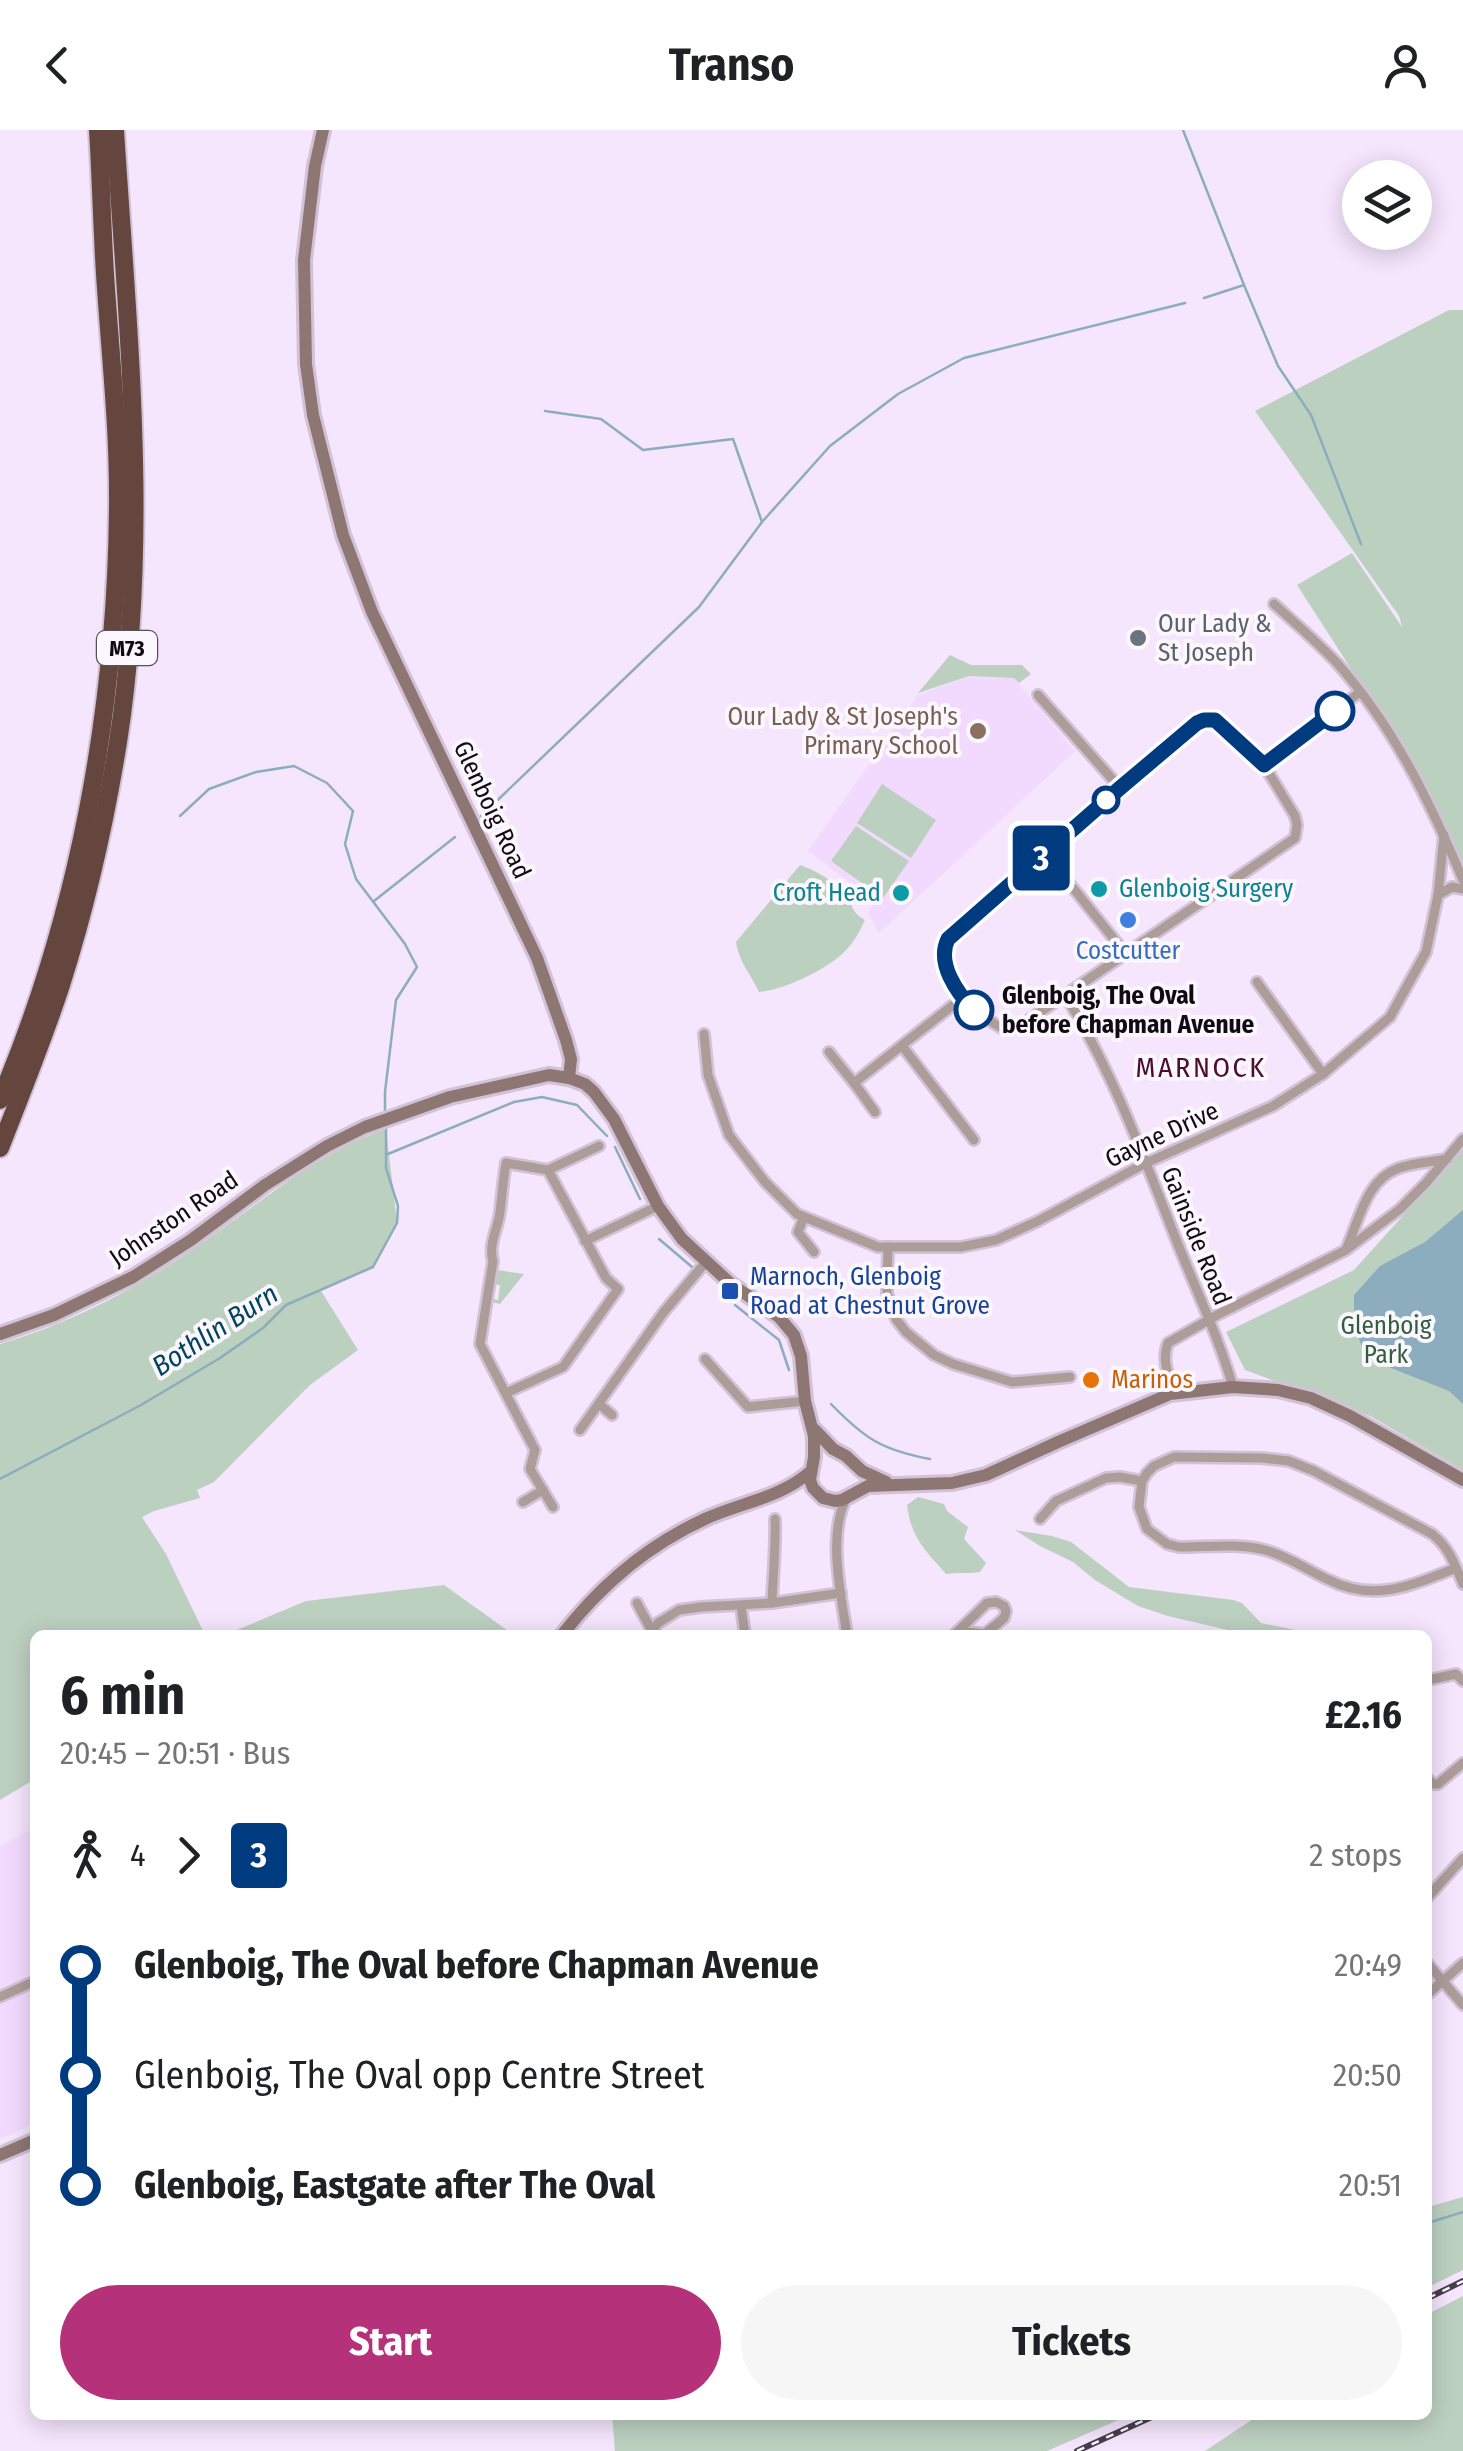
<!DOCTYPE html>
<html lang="en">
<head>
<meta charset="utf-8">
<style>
	:root { --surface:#fff; --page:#f6f6f6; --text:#202124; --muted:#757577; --accent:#b5327a }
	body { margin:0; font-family:"Fira Sans Condensed",sans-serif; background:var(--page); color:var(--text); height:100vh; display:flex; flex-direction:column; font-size:38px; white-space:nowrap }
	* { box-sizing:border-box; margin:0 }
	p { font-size:32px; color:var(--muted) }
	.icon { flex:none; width:55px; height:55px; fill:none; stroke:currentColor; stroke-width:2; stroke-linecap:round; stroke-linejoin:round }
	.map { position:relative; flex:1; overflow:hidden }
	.sheet { position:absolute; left:30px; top:1500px; width:1402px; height:790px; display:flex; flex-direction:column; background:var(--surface); border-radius:15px; box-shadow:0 5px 25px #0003 }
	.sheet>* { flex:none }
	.badge { padding:0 20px; border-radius:8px; font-size:35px; line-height:65px }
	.fabs { position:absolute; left:1342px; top:30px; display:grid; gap:20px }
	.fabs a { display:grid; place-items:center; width:90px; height:90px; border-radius:50%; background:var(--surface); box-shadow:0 5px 25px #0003; font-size:50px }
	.map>.badge { position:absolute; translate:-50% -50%; box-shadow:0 0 0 5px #fff }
	.legs { display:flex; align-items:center; gap:15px; height:110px; padding:0 30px; font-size:32px }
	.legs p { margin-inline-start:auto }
	.head { display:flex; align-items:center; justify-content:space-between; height:170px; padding:0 30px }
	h1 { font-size:55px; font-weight:700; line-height:75px }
	.cta { display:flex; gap:20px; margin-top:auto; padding:20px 30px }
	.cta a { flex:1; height:115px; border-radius:60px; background:var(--accent); color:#fff; font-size:40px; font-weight:700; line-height:115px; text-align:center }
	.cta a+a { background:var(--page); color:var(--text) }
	ul { padding:0 30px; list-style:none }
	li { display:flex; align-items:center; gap:35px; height:110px; font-size:38px }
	li i { display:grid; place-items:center; width:15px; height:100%; margin:0 12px; background:currentColor }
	li i::after { content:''; width:25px; height:25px; margin:-12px; border:8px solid; border-radius:50%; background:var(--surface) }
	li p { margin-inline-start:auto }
	li:first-child i { background:linear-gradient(#0000 50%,currentColor 0) }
	li:last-child i { background:linear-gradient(currentColor 50%,#0000 0) }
	header { display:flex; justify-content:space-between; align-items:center; height:130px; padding:0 30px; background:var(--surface); font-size:45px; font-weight:700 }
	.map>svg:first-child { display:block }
	.built { fill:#f2daff }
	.green { fill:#bcd0c0 }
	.water { fill:#8cadbd }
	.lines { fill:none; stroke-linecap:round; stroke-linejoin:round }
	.stream { stroke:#8cadbd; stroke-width:2.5 }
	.street-casing { stroke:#d1c2d8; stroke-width:14 }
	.secondary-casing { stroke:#d1c2d8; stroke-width:18 }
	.highway-casing { stroke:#d1c2d8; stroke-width:22 }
	.street { stroke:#ad9d99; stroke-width:9 }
	.secondary { stroke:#8e7772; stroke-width:12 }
	.highway { stroke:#64463e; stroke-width:18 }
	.rail-casing { stroke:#473e4b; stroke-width:6 }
	.rail { stroke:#fbf7fd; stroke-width:2.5; stroke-dasharray:8; stroke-linecap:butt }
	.line-1-casing { stroke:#fff; stroke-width:22 }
	.line-1 { stroke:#003b80; stroke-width:15 }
	.worship-dot { fill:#6b7280; stroke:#fbf7fd; stroke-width:4 }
	.stop-1-dot { fill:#fff; stroke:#003b80; stroke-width:5 }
	.education-dot { fill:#8d6e63; stroke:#fbf7fd; stroke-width:4 }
	.culture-dot { fill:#0f9aa8; stroke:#fbf7fd; stroke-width:4 }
	.shop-dot { fill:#3f7fe0; stroke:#fbf7fd; stroke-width:4 }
	.transit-dot { fill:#1a4fb4; stroke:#fbf7fd; stroke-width:4 }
	.food-dot { fill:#e8710a; stroke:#fbf7fd; stroke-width:4 }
	.labels { text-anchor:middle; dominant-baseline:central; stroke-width:8; stroke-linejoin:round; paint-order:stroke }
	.shield { fill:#fbf7fd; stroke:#57515a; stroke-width:2.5 }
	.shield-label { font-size:22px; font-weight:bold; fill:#110a14 }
	.worship-label { font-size:25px; fill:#5b616d; stroke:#fbf7fd; text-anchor:start }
	.education-label { font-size:25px; fill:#785e54; stroke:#fbf7fd; text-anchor:end }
	.street-label { font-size:25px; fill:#110a14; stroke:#fbf7fd }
	.culture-label { font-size:25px; fill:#0d838f; stroke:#fbf7fd; text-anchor:start }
	.shop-label { font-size:25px; fill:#366cbe; stroke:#fbf7fd }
	.stop-label { font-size:25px; font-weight:bold; fill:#110a14; stroke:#fbf7fd; text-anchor:start }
	.transit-label { font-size:25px; fill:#164399; stroke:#fbf7fd; text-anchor:start }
	.park-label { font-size:25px; fill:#315e3d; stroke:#fbf7fd }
	.food-label { font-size:25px; fill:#c56008; stroke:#fbf7fd; text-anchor:start }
	.neighbourhood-label { font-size:28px; letter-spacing:2.5px; fill:#4c0d30; stroke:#fbf7fd }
	.water-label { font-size:28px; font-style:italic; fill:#00455c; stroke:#fbf7fd }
</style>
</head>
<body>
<header><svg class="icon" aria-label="back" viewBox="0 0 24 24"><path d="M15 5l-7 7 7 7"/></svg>Transo<svg class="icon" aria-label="person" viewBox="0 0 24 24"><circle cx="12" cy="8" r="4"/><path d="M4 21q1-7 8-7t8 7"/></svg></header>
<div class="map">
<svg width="1463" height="2321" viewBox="0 0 1463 2321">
	<rect width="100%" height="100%" fill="#f5e5fd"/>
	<g class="built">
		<path d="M968,546l46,2 61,73 -196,182 -11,-20 6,-12 -66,-50 110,-156z"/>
		<path d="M35,1697v296l-35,16v-293z"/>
	</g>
	<g class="green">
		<path d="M1449,180h14v554l-37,-79 -129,-200 55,-32 50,74 -3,-11 -144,-205z"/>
		<path d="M950,525l21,10h51l9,9 -12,9 -5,-5 -45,-2 -51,17z"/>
		<path d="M882,654l54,36 -25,38 -54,-35z"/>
		<path d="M856,696l53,35 -26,37 -52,-37z"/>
		<path d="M800,735c15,5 34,16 45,28 9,11 4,18 20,27 -5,10 -10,21 -18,29 -17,19 -62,41 -88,43 -8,-17 -21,-32 -23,-50z"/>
		<path d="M386,999l11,94 -24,44 -52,24 37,59 -48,35 -96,97 -17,8 3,8 -46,13 -12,6 24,37 39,81h-170v144l-35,21v-456c84,-25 153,-65 223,-116 52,-37 102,-78 163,-99z"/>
		<path d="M1463,1019v321l-93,-54 -125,-46 -19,-38 128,-62z"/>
		<path d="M497,1140l27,4 -24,30 -9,-2 1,-3 6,1 2,-15 -6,-1z"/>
		<path d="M918,1367l26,7 3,7 21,16 -4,12 22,24 -6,9c-12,2 -22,0 -34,2 -21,-24 -35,-36 -39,-69z"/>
		<path d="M1015,1400l37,6 19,6 58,45 104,13 9,3 19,20 59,12 -92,-5 -60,-14 -30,-10 -43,-26 -22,-18 -33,-16z"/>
		<path d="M444,1455l70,50h-289l81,-34z"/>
		<path d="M1463,2067v73l-35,17v-80z"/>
		<path d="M1463,2166v155h-258l54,-36h169v-101z"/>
		<path d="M612,2285h518l-83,36h-432z"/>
	</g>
	<path class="water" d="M1463,1080v194l-14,-13 -83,-33 -12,-33v-30l26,-29 45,-24z"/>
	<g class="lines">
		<g class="stream">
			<path d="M1183,0l61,155 -40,13"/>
			<path d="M1244,155l34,81 33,49 50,129"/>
			<path d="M545,281l56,8 42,31 90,-11 29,83"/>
			<path d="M180,686l29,-27 47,-17 38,-6 33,17 26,28 -8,33 11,35 49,65 12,23 -21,33 -11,92v23"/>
			<path d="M481,686l218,-209 63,-85 68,-76 68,-52 66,-36 221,-55"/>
			<path d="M374,771l81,-64"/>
			<path d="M615,1017l25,52"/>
			<path d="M388,1024l126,-52 28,-5 35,8 30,31"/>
			<path d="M659,1109l33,28"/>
			<path d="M735,1175l44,35 10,30"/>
			<path d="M831,1274c34,35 51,46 99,55"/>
			<path d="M0,1349l141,-74 79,-47 43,-30 23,-23 87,-38 24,-44 1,-17 -12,-38v-40"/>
			<path d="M1428,2093l35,-11"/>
		</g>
		<defs>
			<g id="street">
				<path d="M1274,474c21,19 43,38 62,58 57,63 94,140 127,218"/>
				<path d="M1038,565l82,93"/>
				<path d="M1204,590h11l5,4 44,41 31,51 2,9 -2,13 -278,190 -12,2c-28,-15 -75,-55 -57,-91l172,-151z"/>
				<path d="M1264,635l96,-73"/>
				<path d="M1046,724l79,99"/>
				<path d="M1438,765l14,-8 11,2"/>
				<path d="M1257,852l66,92"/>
				<path d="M1065,865c48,77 79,163 112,247 19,48 42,96 56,145"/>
				<path d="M704,904l4,41 21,60 36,47 32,32 81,33h83l35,-7 42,-19 108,-58 127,-57 50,-32 67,-57 36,-65 12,-57 6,-60"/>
				<path d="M903,917l71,93"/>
				<path d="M829,922l25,31 108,-85"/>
				<path d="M854,953l21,29"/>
				<path d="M548,1040l51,-24"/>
				<path d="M804,1087l-6,15 16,20"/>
				<path d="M585,1111l73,-35"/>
				<path d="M888,1117l-1,46 9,26 10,13 28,23 19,9 59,18 58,-5"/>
				<path d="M1347,1117c13,-29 19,-67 52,-79 15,-5 32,-6 48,-9"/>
				<path d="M705,1229l43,48 57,-6"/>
				<path d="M506,1263l57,-26 55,-78 -12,-11 -58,-108 -42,-7c-3,17 -4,33 -6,49 -2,17 -12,32 -7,49l-13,83 55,106 -5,19 23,38"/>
				<path d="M1175,1263c-6,-16 -14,-33 -7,-50l51,-29 127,-64 54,-41 26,-26 37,-44"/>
				<path d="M599,1274l13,11"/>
				<path d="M580,1300l83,-117 42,-50"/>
				<path d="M523,1372l20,-12"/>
				<path d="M1040,1389l16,-18 50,-23 14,-1 22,4"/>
				<path d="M1456,1438c-44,17 -81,35 -127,12 -22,-10 -41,-24 -64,-30 -27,-7 -59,-3 -86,-3l-12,-3 -20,-15 -8,-22 3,-26 5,-8 7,-7 20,-9 88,1 27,3 25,10 118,63c17,13 23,31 31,50"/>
				<path d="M637,1473l15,28"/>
				<path d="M772,1473c1,-29 4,-56 3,-84"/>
				<path d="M741,1476l4,29"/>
				<path d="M654,1505l-2,-4 6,-8 21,-13 22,-3 71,-4 69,-10"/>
				<path d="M847,1505c-6,-40 -20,-102 0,-138"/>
				<path d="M954,1505l33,-32 9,-1 8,4 2,5 -2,7 -19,16 -27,-3"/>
				<path d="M1428,1550l28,-6 7,7"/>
				<path d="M1428,1649l5,5h5l25,-21"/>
				<path d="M1428,1767l35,-39"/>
				<path d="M1428,1834l35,41"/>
				<path d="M1428,1864l35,-31"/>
				<path d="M0,1867l35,-16"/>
			</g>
			<g id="secondary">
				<path d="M323,0l-8,36 -11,94 2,104 7,51 30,120 29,77 165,346 29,82 5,19 -2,19"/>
				<path d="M0,1204l54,-19 79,-38 58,-37 74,-55 62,-39 38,-19 85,-30 99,-22 20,3 16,6 9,8 20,27 44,87 24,33 49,45 48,33 15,18 7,21 4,45 9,35v21l-4,23 3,8 10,10 12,3 7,-1 26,-14 84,-3 34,-8 72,-33 112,-48 63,-7 45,3 33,8 39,18 113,64"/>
				<path d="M815,1300l18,19 13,7 16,15 24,11"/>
				<path d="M562,1505c38,-49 86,-90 143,-116 35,-16 75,-21 105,-47"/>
				<path d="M0,2025l35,-15"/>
			</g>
			<g id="highway">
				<path d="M0,970c79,-186 116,-390 118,-591 1,-79 -8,-157 -13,-235 -3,-48 -4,-96 -7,-144"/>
				<path d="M0,1018c21,-54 43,-108 61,-163 25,-79 44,-162 57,-243 32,-203 10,-408 -3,-612"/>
			</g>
		</defs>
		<use href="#street" class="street-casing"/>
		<use href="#secondary" class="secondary-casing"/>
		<use href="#highway" class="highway-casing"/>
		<use href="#street" class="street"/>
		<use href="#secondary" class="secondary"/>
		<use href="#highway" class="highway"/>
		<defs>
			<g id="rail">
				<path d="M1428,2168l35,-17"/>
				<path d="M1077,2321l79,-36"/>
			</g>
		</defs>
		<use href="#rail" class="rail-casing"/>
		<use href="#rail" class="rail"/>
	</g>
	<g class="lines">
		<defs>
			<path id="line-1" d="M974,880c-17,-17 -38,-47 -26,-71l172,-151 77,-65 7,-3h11l49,45 71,-54"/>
		</defs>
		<use href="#line-1" class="line-1-casing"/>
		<use href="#line-1" class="line-1"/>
	</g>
	<circle class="worship-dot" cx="1138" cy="508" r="10"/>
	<g class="stop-1-dot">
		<circle cx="1335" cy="581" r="18"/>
		<circle cx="1106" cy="670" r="12"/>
		<circle cx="974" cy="880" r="18"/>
	</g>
	<circle class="education-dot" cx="978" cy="601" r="10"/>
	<g class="culture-dot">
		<circle cx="1099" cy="759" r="10"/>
		<circle cx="901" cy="763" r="10"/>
	</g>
	<circle class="shop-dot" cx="1128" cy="790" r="10"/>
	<rect class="transit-dot" x="720" y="1151" width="20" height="20" rx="5"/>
	<circle class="food-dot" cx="1091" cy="1250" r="10"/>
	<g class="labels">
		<rect class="shield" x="97" y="501" width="60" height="34" rx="8"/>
		<g class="shield-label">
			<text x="127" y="518">M73</text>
		</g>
		<g class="worship-label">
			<text x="1158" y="494">Our Lady &amp;<tspan x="1158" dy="29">St Joseph</tspan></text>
		</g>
		<g class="education-label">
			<text x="958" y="587">Our Lady &amp; St Joseph's<tspan x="958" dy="29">Primary School</tspan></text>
		</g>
		<g class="street-label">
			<text transform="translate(492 680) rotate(65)">Glenboig Road</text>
			<text transform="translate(1162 1005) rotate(-25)">Gayne Drive</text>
			<text transform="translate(174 1089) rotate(-34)">Johnston Road</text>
			<text transform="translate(1196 1106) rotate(68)">Gainside Road</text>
		</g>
		<g class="culture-label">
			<text x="1119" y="759">Glenboig Surgery</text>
			<text x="881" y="763" text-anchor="end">Croft Head</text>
		</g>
		<g class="shop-label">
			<text x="1128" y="821">Costcutter</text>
		</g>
		<g class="stop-label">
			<text x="1002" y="866">Glenboig, The Oval<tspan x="1002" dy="29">before Chapman Avenue</tspan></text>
		</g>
		<g class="transit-label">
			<text x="750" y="1147">Marnoch, Glenboig<tspan x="750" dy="29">Road at Chestnut Grove</tspan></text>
		</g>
		<g class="park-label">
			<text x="1386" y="1196">Glenboig<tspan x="1386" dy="29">Park</tspan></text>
		</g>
		<g class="food-label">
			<text x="1111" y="1250">Marinos</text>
		</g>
		<g class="neighbourhood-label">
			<text x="1201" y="937">MARNOCK</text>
		</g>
		<g class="water-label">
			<text transform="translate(215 1200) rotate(-33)">Bothlin Burn</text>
		</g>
	</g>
</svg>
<div class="fabs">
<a><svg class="icon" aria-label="layers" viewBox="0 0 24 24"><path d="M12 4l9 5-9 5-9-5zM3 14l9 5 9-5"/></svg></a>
</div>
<b class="badge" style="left:1041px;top:728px;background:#003b80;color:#fff">3</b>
<section class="sheet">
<div class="head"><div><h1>6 min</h1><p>20:45 – 20:51 · Bus</p></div><b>£2.16</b></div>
<div class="legs"><svg class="icon" aria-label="walk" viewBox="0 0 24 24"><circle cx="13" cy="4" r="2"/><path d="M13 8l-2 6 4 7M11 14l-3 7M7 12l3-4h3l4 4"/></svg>4<svg class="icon" aria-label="forward" viewBox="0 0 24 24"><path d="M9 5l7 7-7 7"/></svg><b class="badge" style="background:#003b80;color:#fff">3</b><p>2 stops</p></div>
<ul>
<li><i style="color:#003b80"></i><b>Glenboig, The Oval before Chapman Avenue</b><p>20:49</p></li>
<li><i style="color:#003b80"></i><span>Glenboig, The Oval opp Centre Street</span><p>20:50</p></li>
<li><i style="color:#003b80"></i><b>Glenboig, Eastgate after The Oval</b><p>20:51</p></li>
</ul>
<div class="cta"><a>Start</a><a>Tickets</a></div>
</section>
</div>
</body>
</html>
